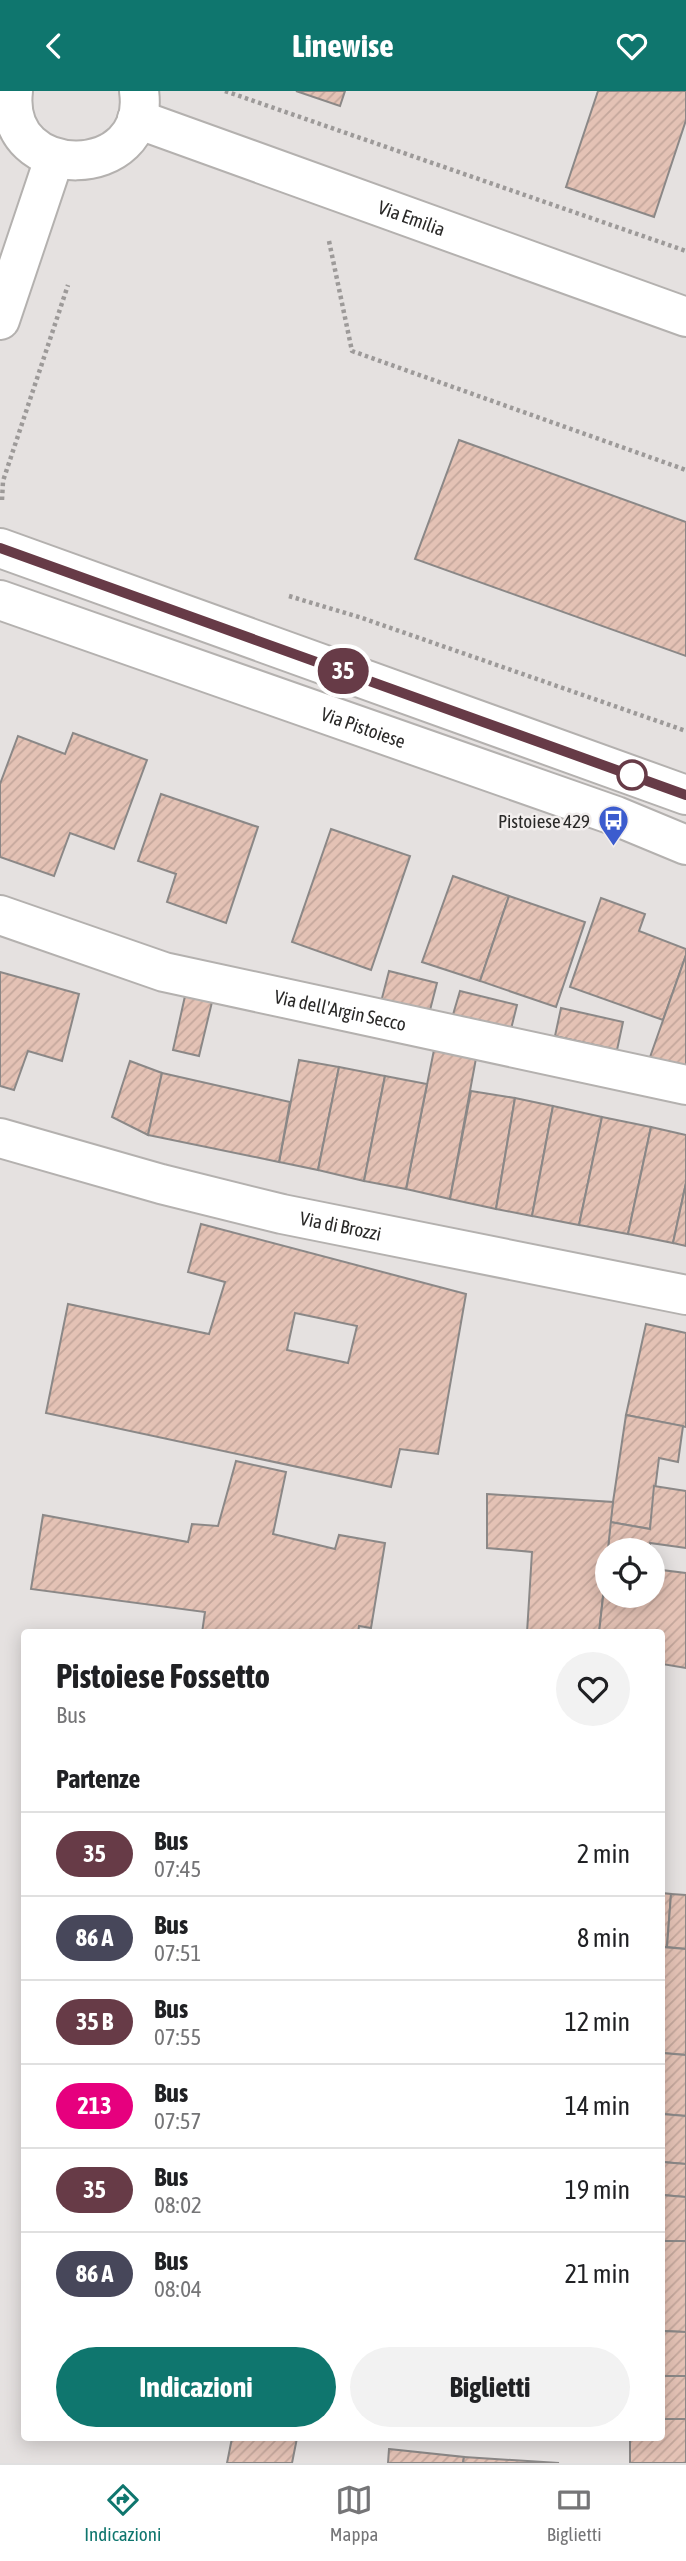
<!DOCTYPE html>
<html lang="it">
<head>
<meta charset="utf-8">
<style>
	:root { --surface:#fff; --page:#f2f2f2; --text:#202124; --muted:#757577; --line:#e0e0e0; --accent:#0f766e }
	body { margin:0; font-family:"Asap Condensed",sans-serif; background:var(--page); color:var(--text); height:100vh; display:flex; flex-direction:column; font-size:26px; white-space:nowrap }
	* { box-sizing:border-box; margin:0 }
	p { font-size:23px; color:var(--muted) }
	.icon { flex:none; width:38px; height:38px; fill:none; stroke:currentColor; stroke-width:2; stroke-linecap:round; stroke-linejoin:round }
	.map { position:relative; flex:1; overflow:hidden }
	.drawer { position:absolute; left:21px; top:1538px; width:644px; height:812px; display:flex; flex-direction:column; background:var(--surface); border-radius:7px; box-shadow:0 4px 18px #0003 }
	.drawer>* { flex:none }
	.badge { padding:0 14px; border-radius:23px; font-size:24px; line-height:46px }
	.controls { position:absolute; left:595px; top:1447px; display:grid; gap:14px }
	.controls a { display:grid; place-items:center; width:70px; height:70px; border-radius:50%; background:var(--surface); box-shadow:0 4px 18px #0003; font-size:35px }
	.map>.badge { position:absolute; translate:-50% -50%; box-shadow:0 0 0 4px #fff }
	h2 { padding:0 35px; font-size:26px; line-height:63px }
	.round { display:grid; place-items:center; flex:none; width:74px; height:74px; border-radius:37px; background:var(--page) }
	.summary { display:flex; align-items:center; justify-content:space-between; height:119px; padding:0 35px }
	h1 { font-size:33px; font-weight:700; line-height:52px }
	.action { display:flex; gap:14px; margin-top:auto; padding:14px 35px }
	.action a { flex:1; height:80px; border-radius:42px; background:var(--accent); color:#fff; font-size:28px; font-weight:700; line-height:80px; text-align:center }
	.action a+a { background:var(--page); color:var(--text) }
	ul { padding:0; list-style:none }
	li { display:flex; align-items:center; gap:21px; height:84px; padding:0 35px; border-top:2px solid var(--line) }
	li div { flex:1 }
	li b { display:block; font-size:26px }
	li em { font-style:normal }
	li .badge { min-width:77px; font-weight:700; text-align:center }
	header { display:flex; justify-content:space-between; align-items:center; height:91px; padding:0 35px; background:var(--accent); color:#fff; font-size:32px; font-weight:700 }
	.dock { display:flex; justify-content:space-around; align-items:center; height:98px; border-top:2px solid var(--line); background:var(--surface); font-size:19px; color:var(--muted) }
	.dock a { display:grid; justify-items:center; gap:4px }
	.dock .current { color:var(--accent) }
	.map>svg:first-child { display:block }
	.building { fill:url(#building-hatch); stroke:#8b8887; stroke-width:2; fill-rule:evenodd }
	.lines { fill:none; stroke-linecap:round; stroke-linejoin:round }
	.street-casing { stroke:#b4b1af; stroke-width:42 }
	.primary-casing { stroke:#b4b1af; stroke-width:42 }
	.path { stroke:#9d9a99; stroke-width:4.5; stroke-dasharray:3.5 3.5; stroke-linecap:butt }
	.street { stroke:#fff; stroke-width:38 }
	.primary { stroke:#fff; stroke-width:38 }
	.line-casing { stroke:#fff; stroke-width:16 }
	.line { stroke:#673b47; stroke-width:10 }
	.stop-dot { fill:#fff; stroke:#673b47; stroke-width:3.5 }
	.labels { text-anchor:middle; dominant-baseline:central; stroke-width:5; stroke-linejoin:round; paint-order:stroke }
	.street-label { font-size:19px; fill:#2a2928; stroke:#f2eeed }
	.poi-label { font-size:19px; fill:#2a2928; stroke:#f2eeed; text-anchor:end }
</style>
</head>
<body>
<header><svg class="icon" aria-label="back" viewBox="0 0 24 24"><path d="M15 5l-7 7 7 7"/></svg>Linewise<svg class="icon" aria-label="heart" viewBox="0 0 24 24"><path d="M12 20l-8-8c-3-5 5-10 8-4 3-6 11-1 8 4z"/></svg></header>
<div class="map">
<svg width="686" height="2372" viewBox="0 0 686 2372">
	<defs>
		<pattern id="building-hatch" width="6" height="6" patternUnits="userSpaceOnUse" patternTransform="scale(1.75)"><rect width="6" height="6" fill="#e4c2b5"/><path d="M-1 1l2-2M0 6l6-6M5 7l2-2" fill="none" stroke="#c4a79c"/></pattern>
	</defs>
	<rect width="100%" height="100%" fill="#e5e1e0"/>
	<g class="building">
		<path d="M296,0h49l-5,15z"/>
		<path d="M598,0h88v29l-32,97 -88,-30z"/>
		<path d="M459,349l227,82v134l-271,-97z"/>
		<path d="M73,642l74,27 -33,89 -44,-16 -16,43 -54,-19v-73l18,-48 47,18z"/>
		<path d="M161,703l97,33 -32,96 -59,-21 9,-28 -38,-13z"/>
		<path d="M331,738l79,27 -39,114 -79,-28z"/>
		<path d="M453,785l56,20 -29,85 -58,-19z"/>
		<path d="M509,805l76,26 -29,85 -76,-26z"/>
		<path d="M601,807l44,16 -6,17 47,18v6l-23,65 -93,-33z"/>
		<path d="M686,864v114l-37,-9z"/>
		<path d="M389,880l48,12 -8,31 -48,-12z"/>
		<path d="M0,881l79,22 -17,67 -34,-10 -14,39 -14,-4z"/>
		<path d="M460,900l57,14 -6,24 -59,-11z"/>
		<path d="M185,905l27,6 -13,54 -26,-6z"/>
		<path d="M561,917l62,14 -6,28 -62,-14z"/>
		<path d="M435,954l42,8 -27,146 -44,-10z"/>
		<path d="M299,969l40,7 -21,103 -39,-8z"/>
		<path d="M130,970l32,12 -14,62 -36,-18z"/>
		<path d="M339,976l46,9 -21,105 -46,-11z"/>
		<path d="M162,982l128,29 -11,60 -131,-27z"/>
		<path d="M385,985l42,8 -21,105 -42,-8z"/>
		<path d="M471,1000l44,7 -19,111 -46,-10z"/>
		<path d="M515,1007l38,8 -21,110 -36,-7z"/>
		<path d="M553,1015l49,11 -23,108 -47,-9z"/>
		<path d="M602,1026l49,10 -23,107 -49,-9z"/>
		<path d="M651,1036l35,8v48l-13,60 -45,-9z"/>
		<path d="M686,1092v63l-13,-3z"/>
		<path d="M201,1133l265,70 -28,160 -38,-5 -9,38 -345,-74 22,-109 141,30 16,-52 -37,-10zM295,1222l62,13 -9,37 -61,-13z"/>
		<path d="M646,1233l40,9v94l-60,-12z"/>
		<path d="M626,1324l57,11 -5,36 -19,-4 -9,71 -40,-7z"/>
		<path d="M236,1370l50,11 -13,62 62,15 4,-14 46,8 -14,85 -12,-2 -1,7h-156l3,-21 -174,-23 12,-74 145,27 4,-18 26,2z"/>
		<path d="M654,1395l32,5v57l-36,-5v8h-42l2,-29 40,7z"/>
		<path d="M487,1403l126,8 -14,131h-72l5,-81 -45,-4z"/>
		<path d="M607,1471v34h46v-27l33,4v95l-24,-4v-31h-63z"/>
		<path d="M662,1802l9,1 -4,53h-5z"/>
		<path d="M671,1803l15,1v54l-19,-2z"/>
		<path d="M662,1856l24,2v106l-24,-2z"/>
		<path d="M662,1962l24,2v61l-24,-2z"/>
		<path d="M662,2023l24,2v48l-24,-2z"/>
		<path d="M662,2071l24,2v33l-24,-2z"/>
		<path d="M662,2104l24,2v44h-24z"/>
		<path d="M662,2150h24v91l-24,-1z"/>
		<path d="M662,2240l24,1v44h-24z"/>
		<rect x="662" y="2285" width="24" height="43"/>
		<path d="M662,2328h24v44h-56v-25h32z"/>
		<path d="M232,2347h65l-5,25h-65z"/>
		<path d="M389,2358l75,8 -1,6h-75z"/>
		<path d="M464,2366l95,6h-96z"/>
	</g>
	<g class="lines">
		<defs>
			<g id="street">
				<path d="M13,0c-11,94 139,91 126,0"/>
				<path id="s1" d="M137,28l549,198"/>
				<path d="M0,229l54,-161"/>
				<path id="s2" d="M0,824l164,57 522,113"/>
				<path id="s3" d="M0,1047l161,46 121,30 404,81"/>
			</g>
			<g id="primary">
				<path d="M0,457l686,247"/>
				<path id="s4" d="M0,509l616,216 70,29"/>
			</g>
		</defs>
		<use href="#street" class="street-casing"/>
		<use href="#primary" class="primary-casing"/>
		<g class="path">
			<path d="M225,0l461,160"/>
			<path d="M329,150l23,110 334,119"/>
			<path d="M2,409l1,-19 65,-196"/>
			<path d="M289,505l73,22 324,113"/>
		</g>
		<use href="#street" class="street"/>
		<use href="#primary" class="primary"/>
	</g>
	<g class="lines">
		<defs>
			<path id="line" d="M0,457l686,247"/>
		</defs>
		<use href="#line" class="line-casing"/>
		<use href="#line" class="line"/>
	</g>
	<defs>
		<symbol id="bus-pin" viewBox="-11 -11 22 30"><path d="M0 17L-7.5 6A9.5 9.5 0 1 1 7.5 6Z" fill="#3c5cce" stroke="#f2eeed"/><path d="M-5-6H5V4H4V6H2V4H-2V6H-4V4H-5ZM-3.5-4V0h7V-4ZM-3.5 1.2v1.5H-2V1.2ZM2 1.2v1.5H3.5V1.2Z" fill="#fff"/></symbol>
	</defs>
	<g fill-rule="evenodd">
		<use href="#bus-pin" x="596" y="712" width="35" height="47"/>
	</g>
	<circle class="stop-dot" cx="632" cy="684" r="14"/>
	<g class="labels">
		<g class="street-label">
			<text stroke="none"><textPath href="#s1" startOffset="292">Via Emilia</textPath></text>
			<text stroke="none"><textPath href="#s4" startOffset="385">Via Pistoiese</textPath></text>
			<text stroke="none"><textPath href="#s2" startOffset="354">Via dell'Argin Secco</textPath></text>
			<text stroke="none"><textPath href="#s3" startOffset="352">Via di Brozzi</textPath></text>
		</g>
		<g class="poi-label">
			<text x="590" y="730">Pistoiese 429</text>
		</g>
	</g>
</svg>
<div class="controls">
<a><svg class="icon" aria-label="locate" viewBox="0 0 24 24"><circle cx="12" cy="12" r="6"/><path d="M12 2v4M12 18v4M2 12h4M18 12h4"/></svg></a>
</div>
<b class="badge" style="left:343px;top:580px;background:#673b47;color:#fff">35</b>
<section class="drawer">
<div class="summary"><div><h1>Pistoiese Fossetto</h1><p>Bus</p></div><a class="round"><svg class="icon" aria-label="heart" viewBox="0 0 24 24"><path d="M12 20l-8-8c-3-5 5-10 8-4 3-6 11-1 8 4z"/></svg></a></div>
<h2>Partenze</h2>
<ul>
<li><span class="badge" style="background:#673b47;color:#fff">35</span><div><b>Bus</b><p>07:45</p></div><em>2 min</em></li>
<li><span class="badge" style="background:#47475a;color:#fff">86 A</span><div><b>Bus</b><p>07:51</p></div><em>8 min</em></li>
<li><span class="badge" style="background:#673b47;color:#fff">35 B</span><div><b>Bus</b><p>07:55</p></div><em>12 min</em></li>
<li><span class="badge" style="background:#e6007e;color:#fff">213</span><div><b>Bus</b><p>07:57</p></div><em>14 min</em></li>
<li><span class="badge" style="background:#673b47;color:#fff">35</span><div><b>Bus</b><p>08:02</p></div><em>19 min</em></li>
<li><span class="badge" style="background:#47475a;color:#fff">86 A</span><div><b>Bus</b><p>08:04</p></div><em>21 min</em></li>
</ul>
<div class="action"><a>Indicazioni</a><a>Biglietti</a></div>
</section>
</div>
<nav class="dock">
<a class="current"><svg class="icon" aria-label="directions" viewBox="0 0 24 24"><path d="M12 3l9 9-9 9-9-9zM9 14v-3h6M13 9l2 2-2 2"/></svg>Indicazioni</a>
<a><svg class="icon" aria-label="map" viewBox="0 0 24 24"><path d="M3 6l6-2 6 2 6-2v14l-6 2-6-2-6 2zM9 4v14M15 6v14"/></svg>Mappa</a>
<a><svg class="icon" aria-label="tickets" viewBox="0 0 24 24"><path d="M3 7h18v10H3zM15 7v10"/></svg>Biglietti</a>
</nav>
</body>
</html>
